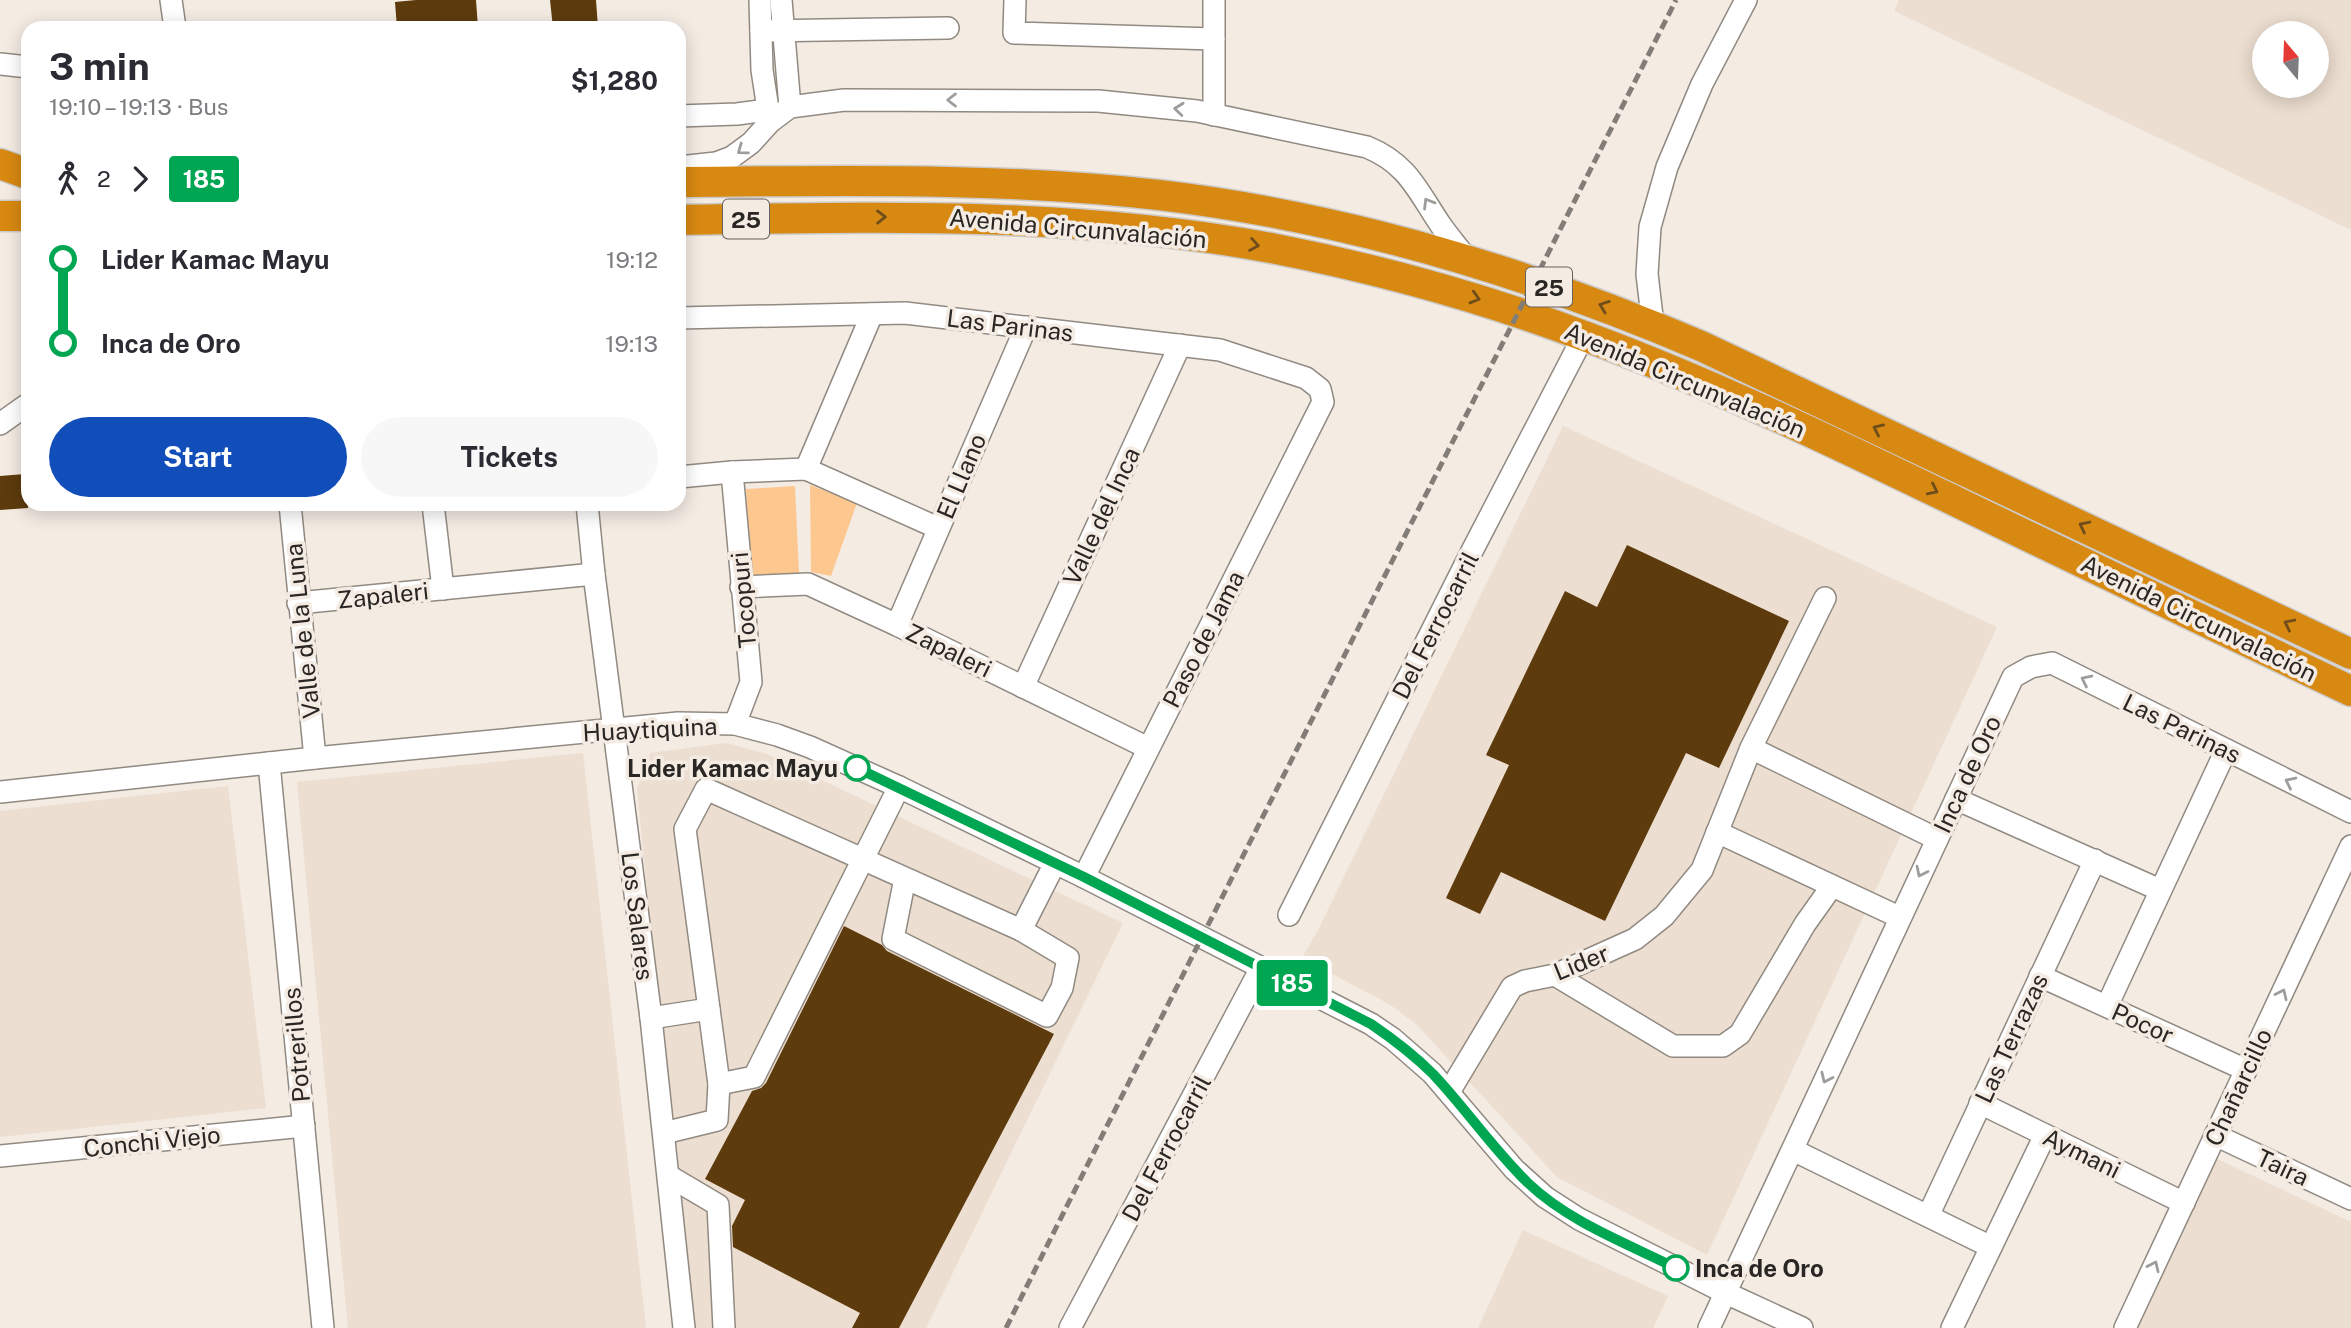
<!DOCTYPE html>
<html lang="en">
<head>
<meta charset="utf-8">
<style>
	:root { --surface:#fff; --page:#f7f7f7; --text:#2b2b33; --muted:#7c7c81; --accent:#114eb9 }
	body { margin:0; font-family:"Public Sans",sans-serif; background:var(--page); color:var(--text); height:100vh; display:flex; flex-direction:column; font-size:26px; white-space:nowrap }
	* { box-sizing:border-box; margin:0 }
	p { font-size:23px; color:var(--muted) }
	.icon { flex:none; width:38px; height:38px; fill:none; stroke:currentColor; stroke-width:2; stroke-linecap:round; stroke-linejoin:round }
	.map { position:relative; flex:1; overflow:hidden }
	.drawer { position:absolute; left:21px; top:21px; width:665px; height:490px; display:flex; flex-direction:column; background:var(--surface); border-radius:21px; box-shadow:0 4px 18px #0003 }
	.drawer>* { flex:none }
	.badge { padding:0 14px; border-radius:5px; font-size:24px; line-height:46px }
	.needle { width:46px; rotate:341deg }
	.controls { position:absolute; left:2252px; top:21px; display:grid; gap:14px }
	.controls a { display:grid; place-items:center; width:77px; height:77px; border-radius:50%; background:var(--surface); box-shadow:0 4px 18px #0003; font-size:35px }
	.map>.badge { position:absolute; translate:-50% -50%; box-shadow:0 0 0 4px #fff }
	.legs { display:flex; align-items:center; gap:10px; height:77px; padding:0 28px; font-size:23px }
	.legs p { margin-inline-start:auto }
	.summary { display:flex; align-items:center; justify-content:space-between; height:119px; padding:0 28px }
	h1 { font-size:38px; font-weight:700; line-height:52px }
	.primary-button { display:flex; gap:14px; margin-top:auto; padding:14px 28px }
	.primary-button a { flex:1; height:80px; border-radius:42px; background:var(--accent); color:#fff; font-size:28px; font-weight:700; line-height:80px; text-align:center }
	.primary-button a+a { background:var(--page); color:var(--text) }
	ul { padding:0 28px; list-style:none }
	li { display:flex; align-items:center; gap:24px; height:84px; font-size:26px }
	li i { display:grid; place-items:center; width:10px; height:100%; margin:0 9px; background:currentColor }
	li i::after { content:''; width:18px; height:18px; margin:-9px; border:5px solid; border-radius:50%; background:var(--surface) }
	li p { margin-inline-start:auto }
	li:first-child i { background:linear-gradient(#0000 50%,currentColor 0) }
	li:last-child i { background:linear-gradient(currentColor 50%,#0000 0) }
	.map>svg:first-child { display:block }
	.built { fill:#ecded0; fill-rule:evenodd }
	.green { fill:#fcc890 }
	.building { fill:#5d3b0d }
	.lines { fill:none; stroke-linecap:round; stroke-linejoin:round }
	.minor-casing { stroke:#918a82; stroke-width:24 }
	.highway-casing { stroke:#cccbca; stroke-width:33 }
	.minor { stroke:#fff; stroke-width:21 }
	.highway { stroke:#d88911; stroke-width:30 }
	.rail { stroke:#837d78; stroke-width:5; stroke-dasharray:10 5; stroke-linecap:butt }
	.oneway { stroke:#9f9d9c }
	.oneway2 { stroke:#6f4e1c }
	.line-1-casing { stroke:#fff; stroke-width:16 }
	.line-1 { stroke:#00a651; stroke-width:10 }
	.stop-1-dot { fill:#fff; stroke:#00a651; stroke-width:3.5 }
	.labels { text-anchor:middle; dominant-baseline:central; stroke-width:7; stroke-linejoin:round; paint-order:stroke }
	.shield { fill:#f4ebe3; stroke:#66615d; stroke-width:2 }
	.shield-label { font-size:23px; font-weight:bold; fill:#292623 }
	.street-label { font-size:24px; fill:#292623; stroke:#f4ebe3 }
	.stop-label { font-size:24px; font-weight:bold; fill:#292623; stroke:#f4ebe3; text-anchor:end }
</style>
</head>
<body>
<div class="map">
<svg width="2351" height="1328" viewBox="0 0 2351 1328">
	<rect width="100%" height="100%" fill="#f4ebe3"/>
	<g class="built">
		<path d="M1899,0h452v230l-457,-219zM2264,33h53v53h-53z"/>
		<path d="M1563,426l434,201 -290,628 -150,-78 -141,-153 -27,-20 -87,-46 17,-30z"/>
		<path d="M726,743l41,11 356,169 -197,405h-237l-52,-539 13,-36z"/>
		<path d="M583,753l63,575h-298l-51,-546z"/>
		<path d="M228,786l38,322 -266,29v-326z"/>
		<path d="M2215,1158l136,64v106h-215z"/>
		<path d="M1523,1230l145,66 -15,32h-175z"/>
	</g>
	<g class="green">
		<path d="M810,485l47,18 -26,73 -20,-4z"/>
		<path d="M795,486l4,87 -49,3 -4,-87z"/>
	</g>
	<g class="building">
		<path d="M416,0h60l2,28h-81l-2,-26z"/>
		<path d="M550,0h46l2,28h-45z"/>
		<path d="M25,474l3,34 -28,2v-34z"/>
		<path d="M1627,545l162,76 -70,147 -33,-15 -81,168 -104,-49 -21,42 -34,-16 63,-133 -23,-10 79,-164 32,16z"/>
		<path d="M844,926l38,19 5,6 167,83 -155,294h-47l8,-15 -127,-66 -1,-21 13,-26 -40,-21 47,-88 9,-3 5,-5z"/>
	</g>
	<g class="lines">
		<defs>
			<g id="minor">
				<path d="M171,0l4,28"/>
				<path d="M760,0l2,70 8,52"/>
				<path d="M781,0l9,107"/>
				<path d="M1015,0l-1,33 200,6"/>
				<path d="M1214,0v115"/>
				<path d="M761,31l187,-3"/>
				<path d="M0,64l28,3"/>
				<path d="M679,116l58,-2 30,-4"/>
				<path d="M679,167l37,-4 16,-6 19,-14 19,-21 20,-15 54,-7 254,1 99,10 170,36c41,17 50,43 73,77 8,12 18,23 27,35"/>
				<path d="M679,318l226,-5 315,37 86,28 14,11 3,13 -239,475"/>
				<path d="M1653,325l-6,-51 3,-47 17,-60 35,-83 44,-84"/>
				<path d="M0,424l28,-20"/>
				<path d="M806,469l66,-155"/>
				<path d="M732,472l19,210 -16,42"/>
				<path d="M679,477l53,-5 74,-3 132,59"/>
				<path d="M290,504l25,254"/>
				<path d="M433,504l10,85"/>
				<path d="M587,504l7,70 57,444 33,310"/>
				<path d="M741,587l67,-3 89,41 251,123"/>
				<path d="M298,603l296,-29"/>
				<path d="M897,625l129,-298"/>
				<path d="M1023,687l157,-342"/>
				<path d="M1751,748l186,91"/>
				<path d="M269,763l54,565"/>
				<path d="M0,792l315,-34 363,-35 57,1 42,11 33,12 89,40 185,90 287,147 22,15 39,34 82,96 31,28 34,22 147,74 76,35"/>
				<path d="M1956,799l204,91"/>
				<path d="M1717,832l182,85"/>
				<path d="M1289,915l183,-364 112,-216"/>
				<path d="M1021,930l34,-67"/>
				<path d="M1555,975l118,71h50l17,-12 65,-110 27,-38"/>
				<path d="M2040,976l206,94"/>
				<path d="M2107,1006l119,-256"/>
				<path d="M651,1018l58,-9"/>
				<path d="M719,1084l35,-7 145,-290"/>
				<path d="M1449,1092l63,-105 13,-6 30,-6 80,-36 29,-23 38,-46 49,-122 74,-150"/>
				<path d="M1980,1103l204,100"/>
				<path d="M664,1133l53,-13 2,-36 -34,-255 21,-40 315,141 47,28 -6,30 -15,28 -154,-77 12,-61"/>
				<path d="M2215,1135l136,64"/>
				<path d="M1793,1150l198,97"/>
				<path d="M0,1156l304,-30"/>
				<path d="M669,1176l49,29 6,123"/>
				<path d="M1928,1216l167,-356"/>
				<path d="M1070,1328l191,-360"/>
				<path d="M1709,1328l304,-651 18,-10 21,-4 299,149"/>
				<path d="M1952,1328l93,-193"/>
				<path d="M2125,1328l226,-482"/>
			</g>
			<g id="highway">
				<path d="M0,164l28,10"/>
				<path d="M679,182c160,-1 321,-5 480,13 188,22 369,77 542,151l650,308"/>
				<path d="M0,216h28"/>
				<path d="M679,220c200,-3 394,-9 592,28 108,21 213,50 316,89 127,47 250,107 372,166 131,63 261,126 392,188"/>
			</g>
		</defs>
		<use href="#minor" class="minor-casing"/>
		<use href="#highway" class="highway-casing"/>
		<use href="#minor" class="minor"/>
		<use href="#highway" class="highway"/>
		<path class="rail" d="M1006,1328c221,-444 447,-885 670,-1328"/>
	</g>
	<defs><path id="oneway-chevron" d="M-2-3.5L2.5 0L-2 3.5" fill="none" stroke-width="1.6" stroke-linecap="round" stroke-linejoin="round" transform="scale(1.75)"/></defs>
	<g class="oneway">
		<use href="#oneway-chevron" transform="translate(952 100) rotate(-180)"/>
		<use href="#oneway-chevron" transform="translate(1179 109) rotate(-174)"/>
		<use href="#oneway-chevron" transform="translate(742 150) rotate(144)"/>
		<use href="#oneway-chevron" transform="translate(1428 203) rotate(-121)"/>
		<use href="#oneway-chevron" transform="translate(2086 680) rotate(-154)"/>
		<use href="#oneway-chevron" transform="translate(2290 782) rotate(-154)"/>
		<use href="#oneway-chevron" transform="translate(1921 872) rotate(116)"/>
		<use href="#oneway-chevron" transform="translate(2282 994) rotate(-65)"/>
		<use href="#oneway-chevron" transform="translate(1826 1078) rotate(115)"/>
		<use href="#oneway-chevron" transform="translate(2154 1266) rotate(-65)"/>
	</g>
	<g class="oneway2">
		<use href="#oneway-chevron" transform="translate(881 217) rotate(-1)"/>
		<use href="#oneway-chevron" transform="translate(1254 245) rotate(10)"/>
		<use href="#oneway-chevron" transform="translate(1475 298) rotate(16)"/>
		<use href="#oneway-chevron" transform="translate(1604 306) rotate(-160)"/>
		<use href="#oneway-chevron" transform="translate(1878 429) rotate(-155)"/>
		<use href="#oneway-chevron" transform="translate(1933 490) rotate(26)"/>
		<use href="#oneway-chevron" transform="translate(2084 526) rotate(-154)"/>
		<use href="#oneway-chevron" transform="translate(2289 624) rotate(-154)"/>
	</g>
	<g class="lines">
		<defs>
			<path id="line-1" d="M857,768l227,109 287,147c22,15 43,31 62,50 33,35 60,75 95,109 41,39 98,60 148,85"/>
		</defs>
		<use href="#line-1" class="line-1-casing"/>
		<use href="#line-1" class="line-1"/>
	</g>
	<g class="stop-1-dot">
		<circle cx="857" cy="768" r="12"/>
		<circle cx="1676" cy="1268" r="12"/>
	</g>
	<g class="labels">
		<g class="shield">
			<rect x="723" y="199.5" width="46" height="39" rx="5"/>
			<rect x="1526" y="267.5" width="46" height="39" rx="5"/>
		</g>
		<g class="shield-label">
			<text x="746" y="219">25</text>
			<text x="1549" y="287">25</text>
		</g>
		<g class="street-label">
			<text transform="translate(1078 228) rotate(5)">Avenida Circunvalación</text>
			<text transform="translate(1010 325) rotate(7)">Las Parinas</text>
			<text transform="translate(1685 380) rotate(23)">Avenida Circunvalación</text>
			<text transform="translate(961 476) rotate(-67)">El Llano</text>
			<text transform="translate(1101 516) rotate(-65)">Valle del Inca</text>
			<text transform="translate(383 595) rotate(-6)">Zapaleri</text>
			<text transform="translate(743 600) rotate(-95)">Tocopuri</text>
			<text transform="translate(2199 618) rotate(26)">Avenida Circunvalación</text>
			<text transform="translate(1435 625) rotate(-63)">Del Ferrocarril</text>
			<text transform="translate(302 631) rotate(-96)">Valle de la Luna</text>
			<text transform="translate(1203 639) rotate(-63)">Paso de Jama</text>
			<text transform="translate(949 650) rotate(26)">Zapaleri</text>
			<text transform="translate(2182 728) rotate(26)">Las Parinas</text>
			<text transform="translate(650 729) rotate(-3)">Huaytiquina</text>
			<text transform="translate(1967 774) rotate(-65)">Inca de Oro</text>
			<text transform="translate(638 916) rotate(83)">Los Salares</text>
			<text transform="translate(1581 962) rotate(-22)">Lider</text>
			<text transform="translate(2143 1023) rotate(24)">Pocor</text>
			<text transform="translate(2011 1038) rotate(-65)">Las Terrazas</text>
			<text transform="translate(296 1045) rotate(-95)">Potrerillos</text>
			<text transform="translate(2238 1087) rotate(-65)">Chañarcillo</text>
			<text transform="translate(152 1141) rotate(-6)">Conchi Viejo</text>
			<text transform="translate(1166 1148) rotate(-62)">Del Ferrocarril</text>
			<text transform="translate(2082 1153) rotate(26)">Aymani</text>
			<text transform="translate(2283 1167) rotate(25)">Taira</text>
		</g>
		<g class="stop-label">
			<text x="838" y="768">Lider Kamac Mayu</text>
			<text x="1695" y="1268" text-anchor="start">Inca de Oro</text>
		</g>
	</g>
</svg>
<div class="controls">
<a><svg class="needle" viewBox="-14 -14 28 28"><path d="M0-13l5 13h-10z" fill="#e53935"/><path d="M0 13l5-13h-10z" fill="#7c7c81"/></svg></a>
</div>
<b class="badge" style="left:1292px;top:983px;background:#00a651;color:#fff">185</b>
<section class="drawer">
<div class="summary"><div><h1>3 min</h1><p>19:10 – 19:13 · Bus</p></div><b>$1,280</b></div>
<div class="legs"><svg class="icon" aria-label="walk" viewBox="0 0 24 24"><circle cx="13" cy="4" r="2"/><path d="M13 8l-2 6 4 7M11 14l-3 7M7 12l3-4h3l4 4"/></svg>2<svg class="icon" aria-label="forward" viewBox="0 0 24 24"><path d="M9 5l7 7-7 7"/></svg><b class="badge" style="background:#00a651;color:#fff">185</b></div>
<ul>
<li><i style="color:#00a651"></i><b>Lider Kamac Mayu</b><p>19:12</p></li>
<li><i style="color:#00a651"></i><b>Inca de Oro</b><p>19:13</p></li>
</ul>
<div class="primary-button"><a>Start</a><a>Tickets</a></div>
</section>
</div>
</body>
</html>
